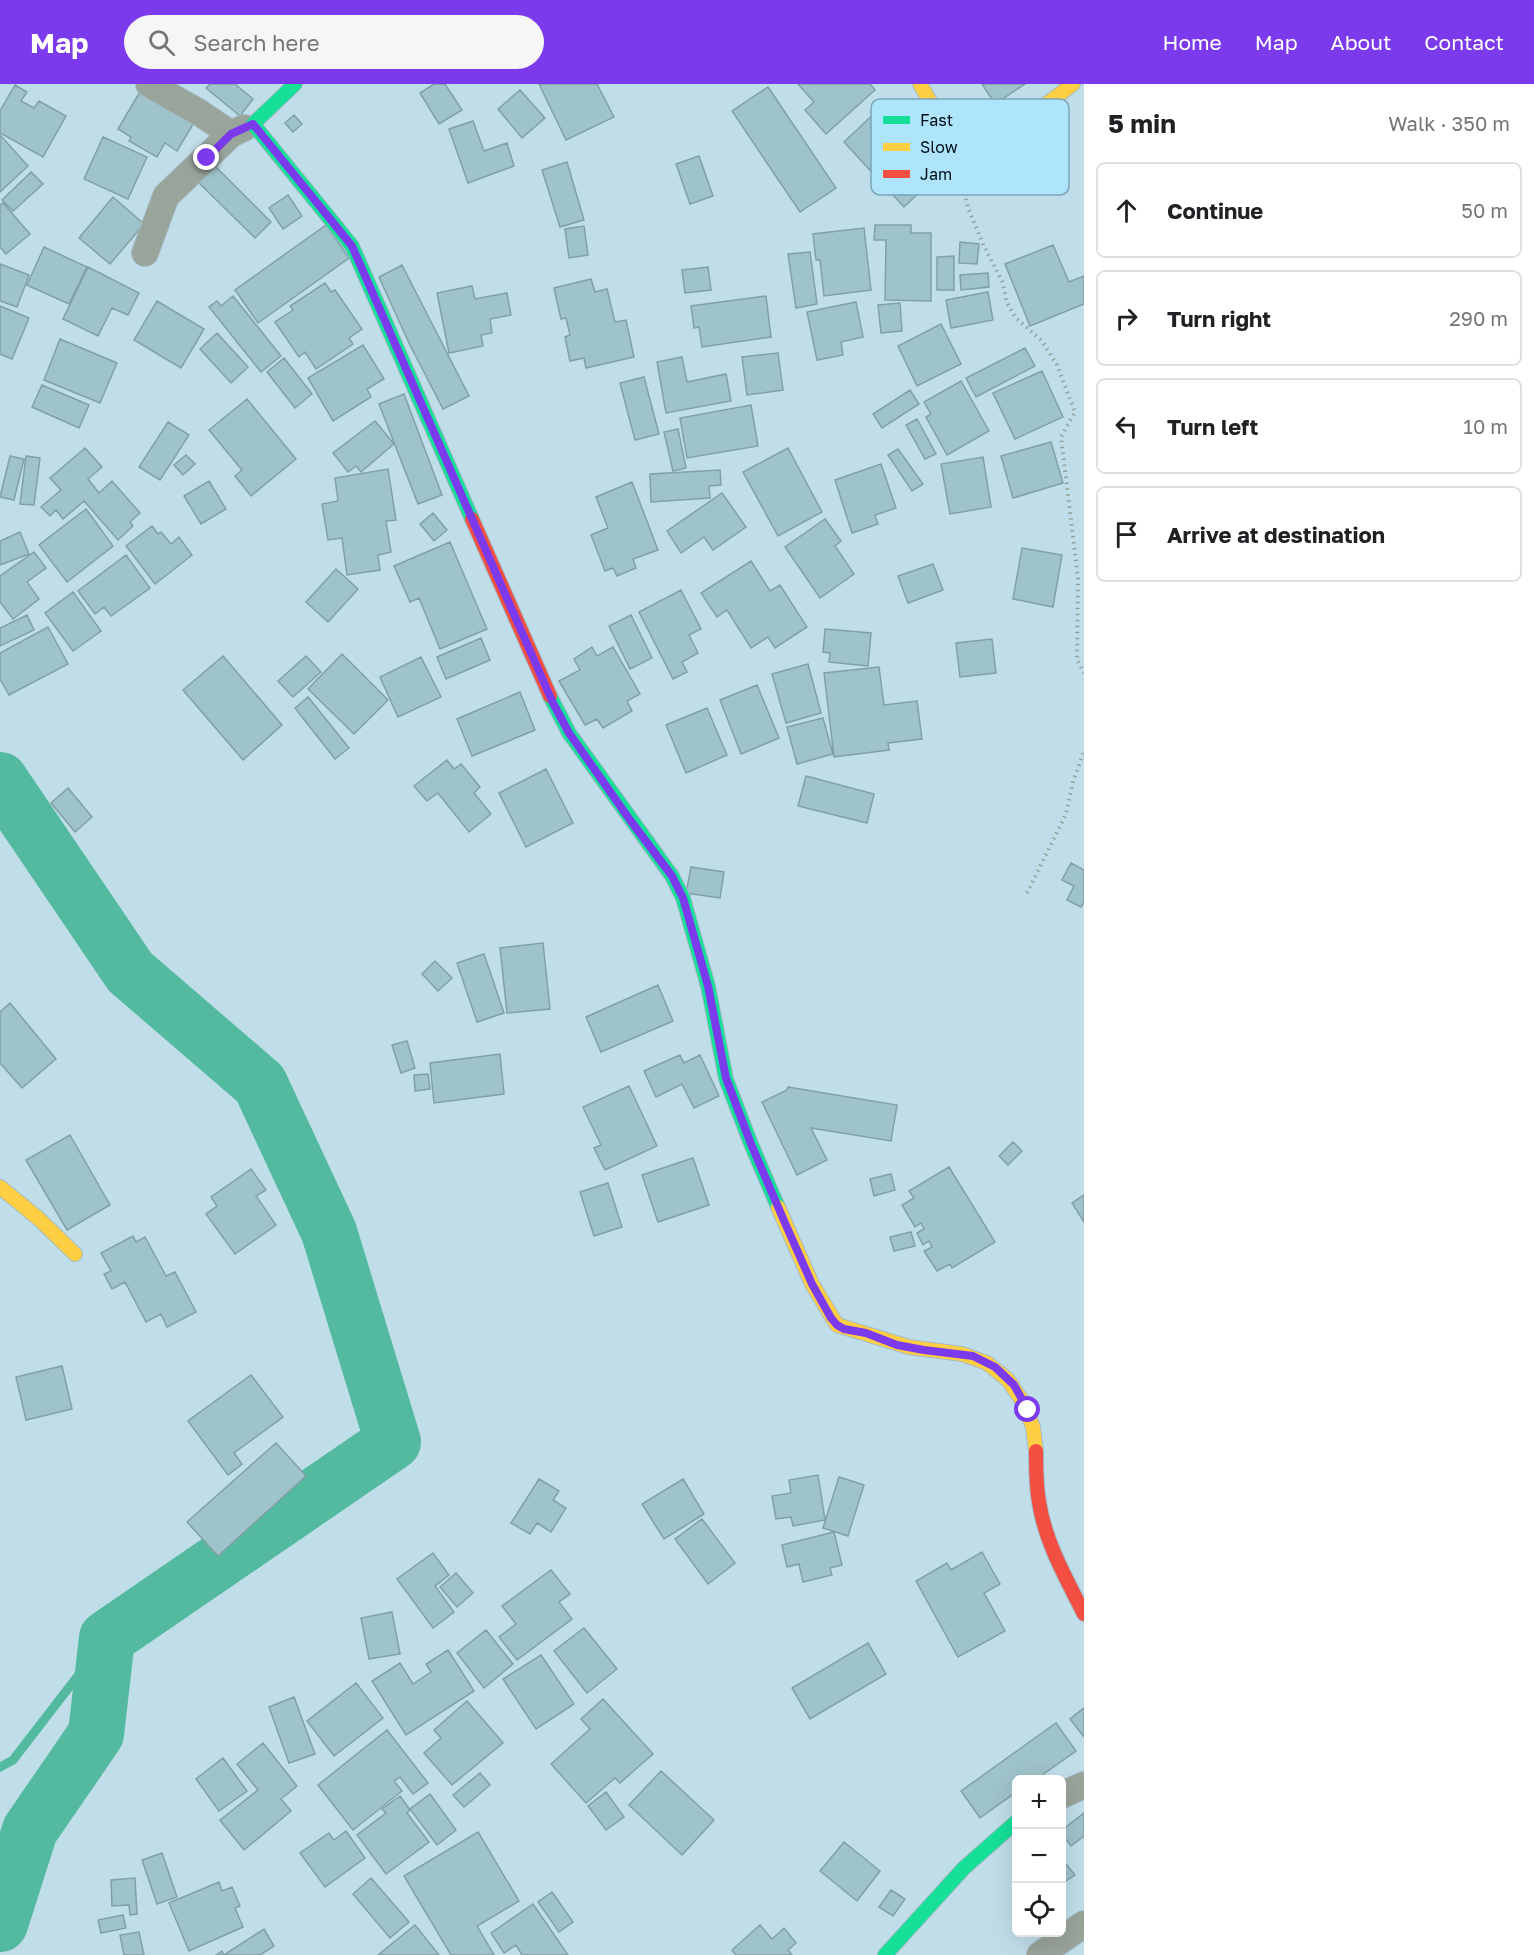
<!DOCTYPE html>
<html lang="en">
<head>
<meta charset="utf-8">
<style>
	body { margin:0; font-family:"Golos Text",sans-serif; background:#f6f6f6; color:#202124 }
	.controls { position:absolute; right:18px; bottom:18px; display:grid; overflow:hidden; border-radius:9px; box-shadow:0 6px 24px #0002 }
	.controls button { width:54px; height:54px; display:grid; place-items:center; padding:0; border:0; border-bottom:2px solid #e0e0e0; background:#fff; color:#202124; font:30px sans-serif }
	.stop { position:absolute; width:18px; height:18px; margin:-14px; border:4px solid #7c3aed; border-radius:50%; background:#fff }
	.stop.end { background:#7c3aed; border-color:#fff; box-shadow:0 2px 6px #0008 }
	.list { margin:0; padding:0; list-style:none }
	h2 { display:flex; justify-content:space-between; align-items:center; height:78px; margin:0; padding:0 24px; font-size:26px }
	h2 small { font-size:20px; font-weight:400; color:#757577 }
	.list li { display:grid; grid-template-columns:39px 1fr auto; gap:18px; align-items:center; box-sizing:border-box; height:96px; margin:0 12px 12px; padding:0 12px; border:2px solid #e0e0e0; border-radius:9px }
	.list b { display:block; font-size:22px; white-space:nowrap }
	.list em { font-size:20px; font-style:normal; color:#757577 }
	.icon { flex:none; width:33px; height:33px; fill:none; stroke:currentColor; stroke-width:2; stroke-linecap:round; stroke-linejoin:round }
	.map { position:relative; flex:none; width:1084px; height:1871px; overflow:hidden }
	header { display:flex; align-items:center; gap:36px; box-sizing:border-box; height:84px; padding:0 30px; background:#7c3aed; color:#fff }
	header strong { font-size:28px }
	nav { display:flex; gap:33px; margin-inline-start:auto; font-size:21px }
	.search { width:420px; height:54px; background:#f6f6f6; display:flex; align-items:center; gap:15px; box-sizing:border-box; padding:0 21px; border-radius:33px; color:#757577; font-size:22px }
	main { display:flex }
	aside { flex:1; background:#fff }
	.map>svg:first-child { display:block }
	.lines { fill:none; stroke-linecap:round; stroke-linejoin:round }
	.stream { stroke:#54ba9f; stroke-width:9 }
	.river { stroke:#54ba9f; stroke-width:56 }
	.building { fill:#9fc3cb; stroke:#80a0a7; stroke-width:1.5 }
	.street-casing { stroke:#a5bbc5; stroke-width:28 }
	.fast-casing { stroke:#a5bbc5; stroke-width:16 }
	.slow-casing { stroke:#a5bbc5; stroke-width:16 }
	.jam-casing { stroke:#a5bbc5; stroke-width:16 }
	.path { stroke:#95a19b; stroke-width:4; stroke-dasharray:1.5 4.5; stroke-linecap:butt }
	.street { stroke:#99a49a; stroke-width:26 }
	.fast { stroke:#16e098; stroke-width:14 }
	.slow { stroke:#ffcf43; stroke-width:14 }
	.jam { stroke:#f24e42; stroke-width:14 }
	.route { stroke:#7c3aed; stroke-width:8 }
	.key { fill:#aee5fc; stroke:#7aa4b7; stroke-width:1.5 }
	.key-label { font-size:16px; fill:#000e15 }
</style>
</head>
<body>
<header>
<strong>Map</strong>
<div class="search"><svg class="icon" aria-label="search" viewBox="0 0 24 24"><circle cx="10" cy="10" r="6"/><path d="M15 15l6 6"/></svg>Search here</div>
<nav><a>Home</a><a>Map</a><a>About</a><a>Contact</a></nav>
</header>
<main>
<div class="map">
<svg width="1084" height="1871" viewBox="0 0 1084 1871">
	<rect width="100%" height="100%" fill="#c0deea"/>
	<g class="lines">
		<!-- stream -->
		<path class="stream" d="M0,1683L13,1676L107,1554"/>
		<!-- river -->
		<path class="river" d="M0,696L130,888L260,1000L329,1148L393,1358L107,1554L96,1650L30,1746L0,1840"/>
	</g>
	<!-- building -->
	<path class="building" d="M210,0H235L253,15L240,32L206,4Z
		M434,0H445L462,26L439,40L420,9Z
		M539,0H597L614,33L566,56Z
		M798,0H870L875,6L826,50L805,26L814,18Z
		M982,0H1025L995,20Z
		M15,1L27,8L21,17L34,24L39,17L66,32L43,73L0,49V27Z
		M768,3L836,104L800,128L732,27Z
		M141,6L195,37L177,67L165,59L157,73L129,57L131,53L118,45Z
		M520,6L545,34L522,54L498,25Z
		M881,23L941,88L904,123L844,58Z
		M294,31L302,40L293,48L285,39Z
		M473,37L484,67L507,59L514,82L468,99L449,45Z
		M0,51L28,82L0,108Z
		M103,53L147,73L128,115L84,95Z
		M699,72L713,112L690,120L676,80Z
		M210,77L271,138L255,154L194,94Z
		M567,78L584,136L560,143L542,86Z
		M31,88L43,100L13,127L2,116Z
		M288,111L302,132L283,145L269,124Z
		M113,113L144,140L110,180L79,154Z
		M3,119L30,150L6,170L0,163V121Z
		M326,141L349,174L258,239L235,206Z
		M875,141H911V149H931V217L885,216L886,156H874Z
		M584,142L588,171L569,174L565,145Z
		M864,144L871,206L824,212L820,176H816L813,150Z
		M960,158L979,160L977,180L959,179Z
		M1053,161L1069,198L1084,192V220L1030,242L1005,180Z
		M44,163L87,183L69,220L27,201Z
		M810,168L817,220L796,224L788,170Z
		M954,172V206H937V173Z
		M0,180L29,191L17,223L0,217Z
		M402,181L469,312L443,325L409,259L379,193Z
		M88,183L139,209L128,231L112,224L98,252L63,235Z
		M708,183L711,206L685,209L682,186Z
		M988,189L989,203L961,206L960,191Z
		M591,195L595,208L607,205L615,238L626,236L634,273L586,284L584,274L570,277L565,253L570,251L566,234L561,235L554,204Z
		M325,199L331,208L335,206L362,245L349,254L353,260L316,285L305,268L299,273L275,238L293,226L290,222Z
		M472,202L475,215L507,209L511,231L490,235L492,249L481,251L483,262L449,269L437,209Z
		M988,208L993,236L951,244L946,216Z
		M233,212L281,272L261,288L209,223L217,217L221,222Z
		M766,212L771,253L702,263L699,243L694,244L691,222Z
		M157,217L204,245L181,284L134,256Z
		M856,218L863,253L841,258L843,271L817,276L807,228Z
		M900,219L902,247L881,249L878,221Z
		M0,222L29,234L12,275L0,270Z
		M941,240L961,280L917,302L898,262Z
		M217,249L248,283L231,299L200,265Z
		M60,255L117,279L100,319L44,296Z
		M363,261L384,295L367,305L371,313L333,337L308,294Z
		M1025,264L1035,282L976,313L966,294Z
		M778,269L783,306L747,311L742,273Z
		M682,273L687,298L726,290L731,317L666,329L657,278Z
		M284,274L312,310L295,324L267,288Z
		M1042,287L1063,333L1015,355L993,309Z
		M644,293L659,350L635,356L620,299Z
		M961,297L989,347L947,371L926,333L931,330L924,318Z
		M42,301L89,321L79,344L32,323Z
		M910,306L919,320L882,344L873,330Z
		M404,310L442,411L418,420L379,320Z
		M247,315L296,375L251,412L235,392L242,386L209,346Z
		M751,321L758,362L687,374L680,334Z
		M917,335L936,370L925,375L906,341Z
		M375,337L394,360L361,388L356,382L348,388L333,369Z
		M168,338L189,351L160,396L139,383Z
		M678,345L686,384L673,387L664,348Z
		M1051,358L1063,399L1013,414L1001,372Z
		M85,364L102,383L88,395L99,409L112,397L140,429L130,438L133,442L118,456L84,417L63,435L56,426L50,432L41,423L61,406L50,394Z
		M788,364L822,428L778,452L743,388Z
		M898,365L923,400L912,407L888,371Z
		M186,371L195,380L183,391L174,381Z
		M10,372L24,375L14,416L0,413Z
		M26,372L40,374L34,421L20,420Z
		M983,373L991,423L950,430L941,380Z
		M881,380L896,424L875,431L878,440L852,449L835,396Z
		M388,385L396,436L386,437L391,468L378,471L380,486L347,491L342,454L328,456L322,420L338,417L335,394Z
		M720,386L721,401L709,402L710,414L651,418L650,390Z
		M209,397L226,425L201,440L184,412Z
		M632,398L658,466L633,475L636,484L617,492L613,484L605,487L591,451L608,444L596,413Z
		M722,409L746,443L713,466L704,453L681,469L667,447Z
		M86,425L113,462L67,498L39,461Z
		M433,429L447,446L434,457L420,440Z
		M825,435L841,457L835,462L854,490L820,514L785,463Z
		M152,442L158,450L161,448L171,460L179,453L192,471L155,500L126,462Z
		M20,448L29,470L0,481V457Z
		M450,458L487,545L440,565L419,514L410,518L394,482Z
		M1022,464L1062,471L1053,523L1013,515Z
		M34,468L46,484L27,498L39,515L13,535L0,518V492Z
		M126,471L150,504L111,532L104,523L95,530L78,507Z
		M751,477L770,507L780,501L807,543L775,564L768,553L751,564L727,526L717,533L701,509Z
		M933,480L943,506L908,519L898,492Z
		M336,485L358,505L328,538L306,518Z
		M681,506L701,545L689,551L698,569L682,578L687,588L673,595L639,528Z
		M73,508L101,547L73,567L45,529Z
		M27,531L34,546L0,562V544Z
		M631,531L652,574L630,585L609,542Z
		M48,543L68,580L9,611L0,595V569Z
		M825,545L871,549L868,582L829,578L830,569L823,568Z
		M481,554L490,576L446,595L437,573Z
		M992,555L996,589L960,593L956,559Z
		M592,563L597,572L613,563L640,610L627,617L632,627L603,644L597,635L585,641L559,597L580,586L574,575Z
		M342,570L388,616L354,650L308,605Z
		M223,572L282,641L243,676L183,606Z
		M306,572L321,588L293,613L278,597Z
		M421,573L441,613L398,633L380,593Z
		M808,580L821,629L786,639L772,590Z
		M879,583L884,621L917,617L922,655L888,659L889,666L834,673L824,589Z
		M757,601L779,654L741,670L720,616Z
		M520,608L535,646L472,672L457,635Z
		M308,613L349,664L335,675L295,624Z
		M707,624L727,671L686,689L666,641Z
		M823,634L833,670L797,680L787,643Z
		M447,676L454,685L461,680L480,703L474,709L491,730L469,748L438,709L427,717L414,702Z
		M546,685L573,739L526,763L499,709Z
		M806,692L874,710L867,739L798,722Z
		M68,704L92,733L75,748L51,719Z
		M1071,779L1084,786V818L1081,823L1067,816L1074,802L1062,796Z
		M691,783L724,788L720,814L686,809Z
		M543,859L550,925L507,929L500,864Z
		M484,870L504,929L477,938L457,879Z
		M435,877L452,894L438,907L422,890Z
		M658,901L673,937L601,968L586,933Z
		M10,919L56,975L22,1004L0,979V928Z
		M407,957L415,984L401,989L392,961Z
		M500,970L504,1010L434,1019L430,979Z
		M680,971L684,979L700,971L719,1012L694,1024L682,1000L656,1013L644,987Z
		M428,990L430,1005L415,1007L414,991Z
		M629,1002L657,1062L605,1086L594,1064L601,1061L583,1023Z
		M788,1003L897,1021L891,1057L811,1044L827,1076L797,1091L762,1018L787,1006Z
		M70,1051L110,1121L67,1146L26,1076Z
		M1013,1058L1022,1067L1008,1081L999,1072Z
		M693,1074L709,1121L658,1138L642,1091Z
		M949,1083L995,1158L952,1184L950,1180L937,1187L924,1167L932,1163L929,1157L923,1161L917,1149L924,1145L921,1139L915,1143L902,1121L914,1114L909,1107Z
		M251,1085L266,1106L256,1112L276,1141L235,1170L206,1130L217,1122L211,1113Z
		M891,1090L895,1106L874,1112L870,1095Z
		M608,1099L622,1143L594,1152L580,1108Z
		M1084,1111V1138L1072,1119Z
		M911,1148L915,1162L894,1167L890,1153Z
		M133,1152L136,1158L145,1153L166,1192L175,1188L196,1228L167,1243L161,1230L146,1238L125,1198L112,1205L104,1190L111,1187L101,1169Z
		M62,1282L72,1325L26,1336L16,1293Z
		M251,1291L283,1333L234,1369L242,1380L228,1391L188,1337Z
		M276,1359L306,1392L218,1472L187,1438Z
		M818,1391L825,1436L793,1442L791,1433L776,1435L772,1412L791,1409L789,1396Z
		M839,1393L864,1401L848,1452L823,1444Z
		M539,1395L559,1407L553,1416L566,1424L551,1448L537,1439L530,1450L511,1439Z
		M683,1395L704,1430L664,1455L642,1420Z
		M702,1435L735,1479L708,1500L675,1455Z
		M834,1448L842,1481L830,1484L832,1491L803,1498L799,1480L787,1483L782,1461Z
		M982,1468L1000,1500L984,1509L1005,1547L958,1573L916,1497L947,1479L951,1486Z
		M433,1469L449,1491L435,1502L454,1528L433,1544L397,1495Z
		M551,1486L570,1510L559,1518L572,1535L517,1576L499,1553L516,1540L502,1522Z
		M456,1489L473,1509L457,1523L440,1503Z
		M392,1528L400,1570L369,1575L361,1534Z
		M584,1544L617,1585L587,1609L554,1567Z
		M486,1546L513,1580L484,1604L457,1569Z
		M868,1559L886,1590L810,1635L792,1604Z
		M448,1566L474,1607L406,1651L372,1597L400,1579L413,1600L431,1588L426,1580Z
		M541,1571L574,1620L536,1645L503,1595Z
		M356,1599L383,1634L334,1672L307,1637Z
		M294,1613L315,1670L289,1679L269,1623Z
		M603,1615L653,1670L620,1699L615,1694L586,1719L551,1680L590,1645L581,1635Z
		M467,1617L503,1659L452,1701L424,1669L441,1654L434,1646Z
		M1084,1624V1653L1070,1635Z
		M1056,1639L1076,1667L1035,1696H1016V1708L980,1734L961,1707Z
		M387,1646L428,1699L413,1710L400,1693L394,1697L402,1707L353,1746L318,1701Z
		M263,1659L297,1702L281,1715L291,1727L244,1766L220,1736L258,1706L237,1680Z
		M223,1674L247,1707L219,1727L196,1695Z
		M661,1687L714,1736L682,1771L629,1721Z
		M480,1689L490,1701L464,1723L453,1711Z
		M606,1708L624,1733L606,1746L588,1722Z
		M430,1710L456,1746L437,1761L410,1725Z
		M400,1712L410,1726L407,1729L429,1758L386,1790L357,1751L386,1729L382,1725Z
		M1084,1729V1752L1071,1762L1062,1750V1746Z
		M346,1747L365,1774L325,1803L300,1769L329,1749L334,1756Z
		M478,1748L519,1817L477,1842L494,1871H451L404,1792Z
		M844,1758L880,1787L857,1817L820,1787Z
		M162,1769L177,1813L157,1820L142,1776Z
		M1066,1780L1075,1791L1066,1797L1064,1793L1062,1795V1783Z
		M135,1794L137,1830L130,1831L129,1821L112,1822L111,1796Z
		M371,1794L409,1838L390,1854L353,1810Z
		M219,1798L222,1807L232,1803L240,1822L235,1824L243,1843L189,1867L169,1819Z
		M891,1806L905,1815L893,1832L879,1823Z
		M552,1808L573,1838L559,1848L538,1818Z
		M533,1820L568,1871H522L516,1861L504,1869L491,1849Z
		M123,1831L126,1844L101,1849L98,1836Z
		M415,1841L439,1871H378Z
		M760,1841L772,1855L784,1844L796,1859L788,1866L792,1871H736L732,1866Z
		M264,1845L274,1862L260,1871H216L222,1867L224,1871Z
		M139,1848L144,1871H124L120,1851Z"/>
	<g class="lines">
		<!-- street casing -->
		<g class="street-casing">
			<path id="street" d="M149,0L200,29L231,50L244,44
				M145,169L166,112L231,50
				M1062,1711L1084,1701
				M1040,1871L1084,1840"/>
		</g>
		<!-- fast casing -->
		<g class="fast-casing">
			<path id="fast" d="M295,0L253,40L352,162L472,435
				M550,612L569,649L672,792L683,814L708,902L726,995L751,1060L778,1123
				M885,1871L964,1784L1016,1738"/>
		</g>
		<!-- slow casing -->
		<g class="slow-casing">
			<path id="slow" d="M920,0C931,18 954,66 971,73L1014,45L1073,0
				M0,1103L39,1135L75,1170
				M778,1123L812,1200L837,1241L909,1263L962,1270L987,1279L1008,1296L1023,1318L1033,1343L1036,1367"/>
		</g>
		<!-- jam casing -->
		<g class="jam-casing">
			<path id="jam" d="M472,435L550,612
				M1036,1367C1036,1384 1036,1401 1039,1418C1045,1458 1066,1494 1084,1530"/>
		</g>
		<!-- path -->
		<path class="path" d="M963,103L968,124L983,160L1002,197L1007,219L1015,233L1042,257L1057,281L1075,328L1061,353L1078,494L1077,575L1084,589
			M1027,809L1066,730L1073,698L1084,667"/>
		<!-- street -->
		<use href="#street" class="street"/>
		<!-- fast -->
		<use href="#fast" class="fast"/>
		<!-- slow -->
		<use href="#slow" class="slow"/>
		<!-- jam -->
		<use href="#jam" class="jam"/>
	</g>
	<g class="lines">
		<!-- route -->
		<path class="route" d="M207,74L231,50L253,40L352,162L553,619L569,649L630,736L672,792L683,814L708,902L726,994L751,1060L785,1139L812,1200L831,1234L837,1241L844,1245L866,1249L897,1261L924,1266L973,1272L995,1283L1014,1301L1028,1326"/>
	</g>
	<!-- legend -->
	<rect x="871" y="15" width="198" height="96" rx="9" class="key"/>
	<rect x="883" y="32" width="27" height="8" fill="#16e098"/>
	<rect x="883" y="59" width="27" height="8" fill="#ffcf43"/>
	<rect x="883" y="86" width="27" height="8" fill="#f24e42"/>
	<g class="key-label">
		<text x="920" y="42">Fast</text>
		<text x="920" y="69">Slow</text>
		<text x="920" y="96">Jam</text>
	</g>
</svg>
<div class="controls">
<button>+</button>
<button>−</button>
<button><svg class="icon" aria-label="locate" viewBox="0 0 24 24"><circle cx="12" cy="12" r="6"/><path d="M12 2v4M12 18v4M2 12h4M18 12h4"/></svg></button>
</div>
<div class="stop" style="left:1028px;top:1326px"></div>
<div class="stop end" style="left:207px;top:74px"></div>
</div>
<aside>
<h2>5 min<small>Walk · 350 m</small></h2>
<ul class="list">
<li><svg class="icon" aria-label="ahead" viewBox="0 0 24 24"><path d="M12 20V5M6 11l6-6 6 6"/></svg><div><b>Continue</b></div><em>50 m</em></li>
<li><svg class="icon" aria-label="right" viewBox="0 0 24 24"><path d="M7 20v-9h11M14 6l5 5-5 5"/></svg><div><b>Turn right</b></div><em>290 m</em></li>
<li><svg class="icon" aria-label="left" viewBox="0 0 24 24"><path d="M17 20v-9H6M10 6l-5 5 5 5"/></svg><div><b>Turn left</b></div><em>10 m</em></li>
<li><svg class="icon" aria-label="arrive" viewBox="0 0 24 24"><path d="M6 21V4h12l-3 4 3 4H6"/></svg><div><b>Arrive at destination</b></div></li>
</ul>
</aside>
</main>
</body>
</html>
